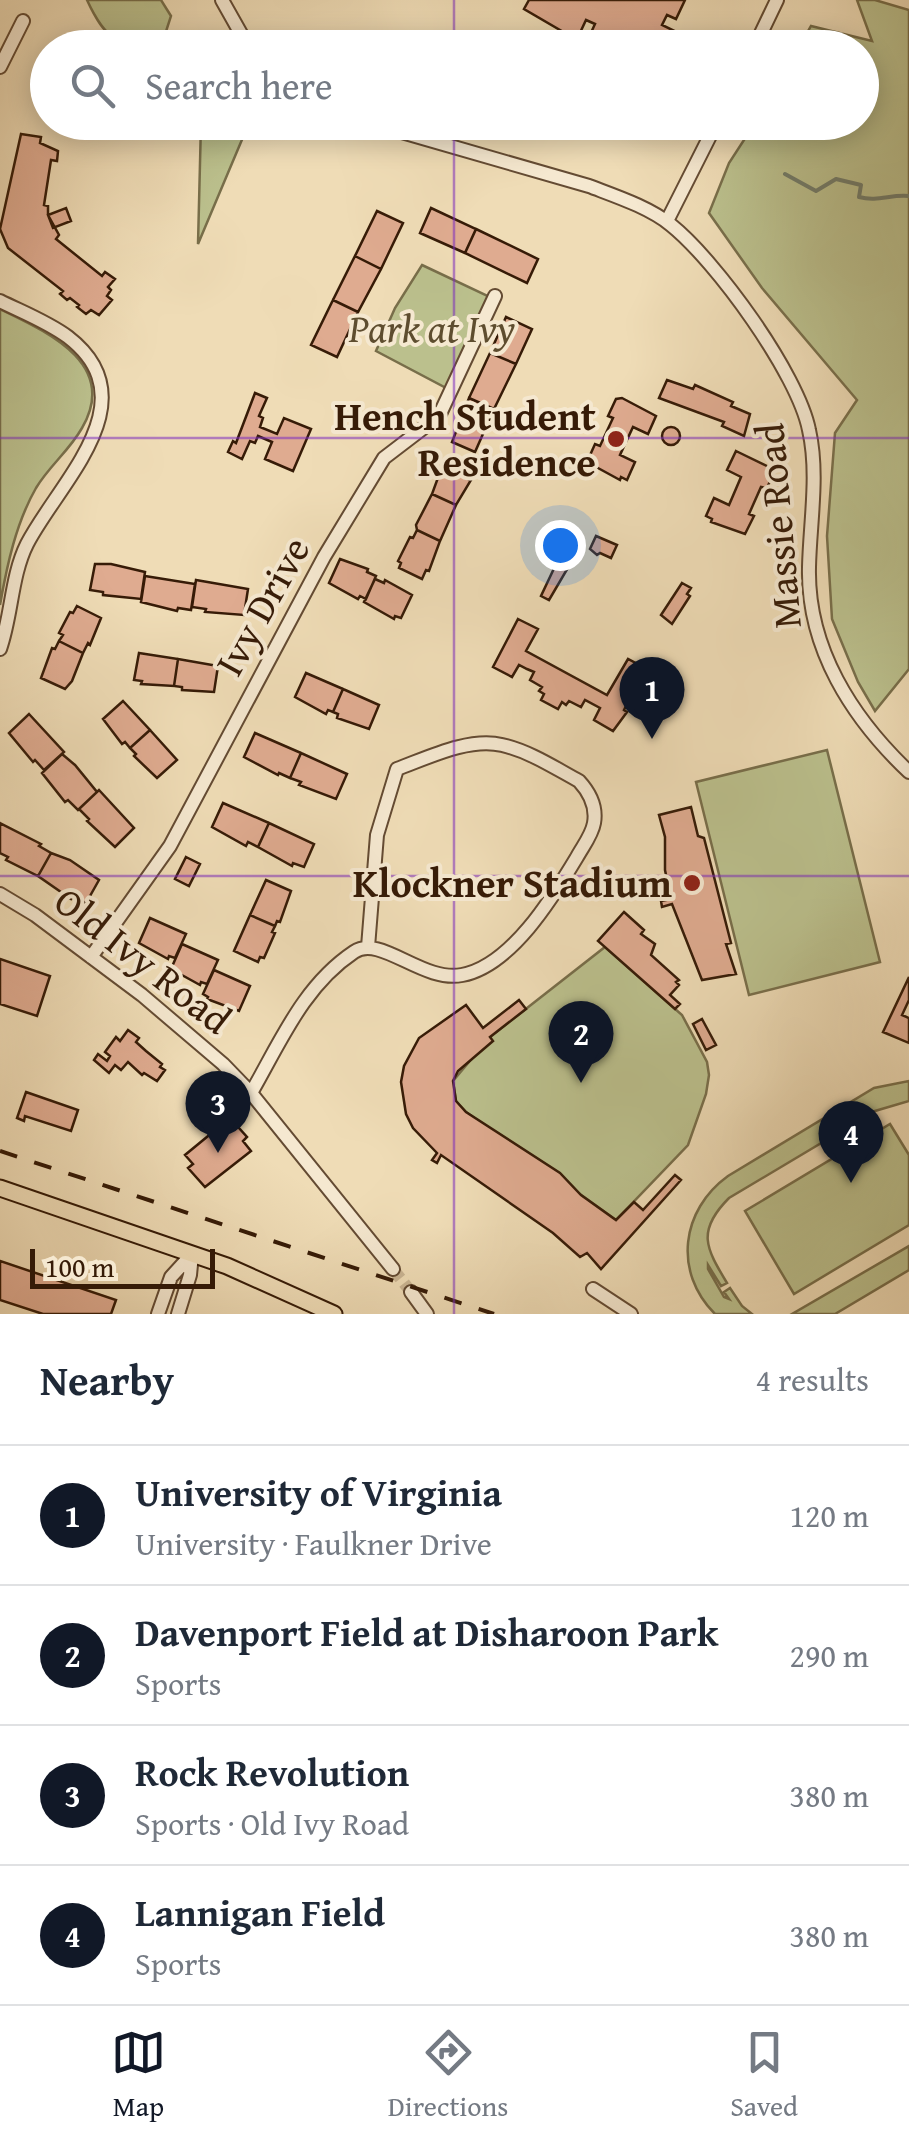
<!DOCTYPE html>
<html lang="en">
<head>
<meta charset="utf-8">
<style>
	body { margin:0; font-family:"Gentium Book Plus",serif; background:#f6f6f7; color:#1f2937 }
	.scale { position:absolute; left:30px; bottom:25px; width:185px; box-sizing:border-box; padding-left:10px; border:5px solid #361b07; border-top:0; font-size:28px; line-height:35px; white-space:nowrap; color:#361b07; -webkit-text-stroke:8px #f5e8d0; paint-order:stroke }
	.you { position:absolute; left:560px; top:545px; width:35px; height:35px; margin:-25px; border:8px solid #fff; border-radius:50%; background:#1a73e8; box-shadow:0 0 0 15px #1a73e833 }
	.badge { display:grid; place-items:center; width:65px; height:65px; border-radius:50%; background:#111827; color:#fff; font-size:32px; font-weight:700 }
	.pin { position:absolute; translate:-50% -82px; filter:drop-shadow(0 2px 5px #0008) }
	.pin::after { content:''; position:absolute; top:52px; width:35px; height:30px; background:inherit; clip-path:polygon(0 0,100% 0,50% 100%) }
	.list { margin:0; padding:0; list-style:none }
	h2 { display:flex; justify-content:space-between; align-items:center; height:130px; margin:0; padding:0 40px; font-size:42px }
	h2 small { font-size:32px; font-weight:400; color:#747a83 }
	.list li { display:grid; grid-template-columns:65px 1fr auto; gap:30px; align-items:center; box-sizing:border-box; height:140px; padding:0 40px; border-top:2px solid #e0e1e3 }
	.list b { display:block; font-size:38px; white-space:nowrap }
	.list p { margin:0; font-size:32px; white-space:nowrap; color:#747a83 }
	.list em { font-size:32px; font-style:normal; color:#747a83 }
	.icon { flex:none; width:55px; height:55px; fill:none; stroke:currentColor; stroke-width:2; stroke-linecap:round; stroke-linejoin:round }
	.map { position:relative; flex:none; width:909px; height:1314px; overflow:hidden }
	.search { position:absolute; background:#fff; box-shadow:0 5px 25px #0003; left:30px; right:30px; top:30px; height:110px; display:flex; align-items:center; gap:25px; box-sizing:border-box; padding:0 35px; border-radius:55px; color:#747a83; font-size:38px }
	.sheet { height:690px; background:#fff }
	nav { display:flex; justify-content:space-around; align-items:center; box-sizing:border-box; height:140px; border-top:2px solid #e0e1e3; background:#fff; font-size:28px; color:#747a83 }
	nav a { display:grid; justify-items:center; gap:5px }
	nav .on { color:#111827 }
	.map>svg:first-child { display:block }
	.green { fill:#bbc08d; stroke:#786e4a; stroke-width:2.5 }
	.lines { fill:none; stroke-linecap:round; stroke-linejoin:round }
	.stream { stroke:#727c6a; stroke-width:4 }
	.building { fill:#dfab90; stroke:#361b07; stroke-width:2.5 }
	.minor-tunnel { stroke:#cab593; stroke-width:12; stroke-dasharray:12 6; stroke-linecap:butt }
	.minor-casing { stroke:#644b33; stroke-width:16 }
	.major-casing { stroke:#361b07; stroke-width:19 }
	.minor { stroke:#f5e8d0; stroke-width:12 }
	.major { stroke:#efdcb6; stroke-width:15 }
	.rail { stroke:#361b07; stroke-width:4; stroke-dasharray:18 18; stroke-linecap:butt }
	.grid { fill:none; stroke:#7b2cbf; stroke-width:2.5; stroke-opacity:0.55 }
	.poi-dot { fill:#8f2418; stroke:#f5e8d0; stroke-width:4 }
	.labels { text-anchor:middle; stroke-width:8; stroke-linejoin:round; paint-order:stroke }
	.park-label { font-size:40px; font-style:italic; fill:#5e4d2f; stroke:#f5e8d0 }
	.poi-label { font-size:40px; font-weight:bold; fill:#361b07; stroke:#f5e8d0; text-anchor:end }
	.street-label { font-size:40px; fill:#361b07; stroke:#f5e8d0 }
</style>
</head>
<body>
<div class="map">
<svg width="909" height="1314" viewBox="0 0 909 1314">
	<rect width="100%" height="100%" fill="#efdcb6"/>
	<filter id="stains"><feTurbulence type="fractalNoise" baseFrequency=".002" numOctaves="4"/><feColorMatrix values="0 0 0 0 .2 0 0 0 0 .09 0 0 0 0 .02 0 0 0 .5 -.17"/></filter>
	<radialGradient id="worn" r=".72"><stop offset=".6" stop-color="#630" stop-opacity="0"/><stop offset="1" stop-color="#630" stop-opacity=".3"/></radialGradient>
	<!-- green -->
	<path class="green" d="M87,0H161L171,16L161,47C118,48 105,39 87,0Z
		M857,0H875L909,10V669L875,711L858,682L832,619L827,536L835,433L857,400L762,288L709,213L729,163L755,123L862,122V48L799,47L811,26L872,41Z
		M201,123H249L198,244Z
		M422,265L490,297L450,390L376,351L395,308Z
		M0,309C45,331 120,363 82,428C69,451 50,465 36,488C16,523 7,565 0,605Z
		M827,750L880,962L749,995L696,782Z
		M605,947L682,1015L707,1062L709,1075L706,1094L688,1145L616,1220L466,1112L456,1101L453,1081L490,1037Z
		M909,1081V1101L875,1111L729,1198C696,1231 706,1248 727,1283L721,1286L708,1265V1269L724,1297L729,1299L724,1292L730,1288L742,1306L752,1314H715C673,1272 681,1210 728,1176L874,1088Z
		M890,1124L909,1155V1225L794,1294L745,1211Z
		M909,1246V1270L835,1314H792Z"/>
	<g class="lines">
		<!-- stream -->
		<path class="stream" d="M659,132L670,133
			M785,174L816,191L836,179L861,185L859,197C878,202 891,194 909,196"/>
	</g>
	<!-- building -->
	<path class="building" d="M529,0H685L676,19L667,15L662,25L691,39L686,48L657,37L653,48H584L595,24L586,20L579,35L574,33L572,37L524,9Z
		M21,134L41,137L40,143L58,151L57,161L51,160L44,205L48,206V215L59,235L56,239L102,276L105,272L115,279L108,287L111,290L107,296L112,300L99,315L91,310L86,314L77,307L79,305L70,298L67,300L60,294L63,291L8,248L0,229Z
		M66,208L71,221L53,228L48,215Z
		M431,208L476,229L465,253L420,233Z
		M377,211L403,223L381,269L355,256Z
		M476,229L538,259L527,283L465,253Z
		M355,256L381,269L358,312L333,300Z
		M333,300L358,312L337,357L311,345Z
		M506,317L532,329L516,364L490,353Z
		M490,353L516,364L494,409L469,398Z
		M667,380L693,389L695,385L733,402L731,406L750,414L744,436L722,426L724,422L659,398Z
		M255,393L267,398L259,416L263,418L260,427L277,434L284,418L311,429L293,471L265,459L272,442L258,436L255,443L250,441L242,459L228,452L233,441L236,443Z
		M469,398L494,409L475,452L452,442Z
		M622,398L656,416L648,434L633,427L620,455L635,462L627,480L621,477L620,480L587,462L595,444L600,446L613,418L608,416L616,399Z
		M662 436a9 9 0 1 1 18 0a9 9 0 1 1-18 0Z
		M736,451L775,470L767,488L761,487L749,514L754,516L745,534L711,522L712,519L706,516L714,498L729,505L741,477L727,470Z
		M449,461L471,471L468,479L471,480L456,505L432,494L443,464L447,466Z
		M432,494L456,505L440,541L417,530L416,525Z
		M417,530L440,541L429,571L426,570L422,579L399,568L401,563L398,561L410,537L413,538Z
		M596,536L617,545L611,558L600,553L597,555L590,549Z
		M340,559L368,569L367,572L376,576L366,599L360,596L358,599L329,583Z
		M558,560L569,566L549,600L541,596Z
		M95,564H111L145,572L141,599L103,595V592L90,590Z
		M145,576L195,584L191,610L178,608L177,611L141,602Z
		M375,579L384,583L385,580L412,595L401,618L395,616L394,619L364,602Z
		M196,580L248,589L244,615L205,612L206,609L192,607Z
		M682,583L691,588L687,594L690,596L672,624L661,615Z
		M77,606L101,618L90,645L88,643L83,653L59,641L63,635L59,633L70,612L73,613Z
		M518,619L538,629L526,651L607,695L628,659L645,668L624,710L627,712L613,731L594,720L600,708L585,700L581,707L569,701L566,705L562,702L558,709L541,700L544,694L539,691L542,687L530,680L534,672L527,669L519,665L512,677L493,667Z
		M59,641L83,653L72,681L65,689L41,678L52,648L55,649Z
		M139,653L178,659L174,686L141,684L142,681L134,680Z
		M178,659L218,666L214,692L182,690V687L174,686Z
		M306,673L343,689L333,712L328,710L326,714L295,697Z
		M343,689L379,705L369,729L337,718L338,714L333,712Z
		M123,701L150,730L130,748L125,742L122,744L103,719Z
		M29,714L64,752L44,770L35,760L33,762L9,733Z
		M150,730L177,760L157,778L134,756L136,754L130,748Z
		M255,733L301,753L290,778L279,773L278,775L244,757Z
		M301,753L347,774L336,799L299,785L301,782L290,778Z
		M62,754L75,765L97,792L78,810L68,800L65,802L42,773Z
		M99,790L134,828L115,847L87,821L89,819L79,809Z
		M223,803L269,823L258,847L248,842L246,846L212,827Z
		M691,807L698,836L704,838L731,943L726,944L736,974L702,980L672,904L662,907L661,901L671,899L665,870V837L659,815Z
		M0,823L41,844L39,846L51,853L38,876L6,860L8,857L0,853Z
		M269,823L314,844L304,867L293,863L292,866L258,847Z
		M51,853L70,860L99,880L86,903L73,896L71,899L38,876Z
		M186,857L200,864L189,886L175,879Z
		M266,880L291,891L280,922L277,921L275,926L250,915Z
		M624,912L644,930L641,934L655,944L651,955L679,980L676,982L679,985L670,995L680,1004L675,1009L598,941Z
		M250,915L275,926L272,932L275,933L264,958L260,957L258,962L234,951Z
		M150,918L186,934L175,958L169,956L168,959L139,943Z
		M182,944L218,960L207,984L201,982L200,985L171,969Z
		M0,959L50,976L37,1016L0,1004Z
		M214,970L250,986L239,1011L207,999L208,997L203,994Z
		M909,977V1000L902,1015L909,1018V1043L883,1032Z
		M519,1000L526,1009L490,1037L493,1041L458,1071L453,1081L456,1101L466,1112L560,1173L581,1195L616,1220L634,1202L643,1210L675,1175L681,1180L601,1269L587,1253L580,1257L553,1233L441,1155L437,1163L432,1160L437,1153L413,1128L406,1114L401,1082L404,1066L419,1038L466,1005L483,1028Z
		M702,1019L716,1045L706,1050L693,1024Z
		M128,1030L139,1038L136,1042L146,1051L162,1064L160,1067L165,1070L157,1081L144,1073L142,1075L128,1062L121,1070L115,1065L109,1073L94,1060L98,1054L107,1061L110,1056L105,1052L116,1037L120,1041Z
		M26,1092L78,1110L71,1131L25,1116L24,1121L17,1118Z
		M230,1118L247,1137L243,1141L251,1151L205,1187L188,1168L193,1164L185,1155Z
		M0,1261L116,1300L111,1314H43L0,1300Z"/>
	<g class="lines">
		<!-- minor-tunnel -->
		<path class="minor-tunnel" d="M393,1269L411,1292"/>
		<!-- minor casing -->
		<g class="minor-casing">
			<path id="minor" d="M222,0L249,48
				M754,48L777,0
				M0,67L23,21
				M367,122L589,186C615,196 649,207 671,225C716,261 798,374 809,430C819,474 810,522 809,567C807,648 852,718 909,772
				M667,221L717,122
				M0,301C22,312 48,322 68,337C151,401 59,482 27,544C11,576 12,615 0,649
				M0,894L35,915L142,995L223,1064L251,1093L393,1269
				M91,957L170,846L324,557L384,458L439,416L495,296
				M251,1093C280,1043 303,986 354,952C380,934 423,983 462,975C511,966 553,897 577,857C583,846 592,835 594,823C597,806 590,793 579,781C555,768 529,751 502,745C469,737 427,758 397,769L377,835L368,947
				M593,1289L631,1314
				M411,1292L427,1314
				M158,1314L171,1277L192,1254
				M178,1314L190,1275L192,1254"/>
		</g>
		<!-- major casing -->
		<g class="major-casing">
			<path id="major" d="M0,1188L227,1266L334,1314"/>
		</g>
		<!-- minor -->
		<use href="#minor" class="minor"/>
		<!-- major -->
		<use href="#major" class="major"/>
		<!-- rail -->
		<path class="rail" d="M0,1151L494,1314"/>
	</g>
	<!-- grid -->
	<path class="grid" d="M454,0V48M454,122V1314M0,438H909M0,876H909"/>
	<!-- markers -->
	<g class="poi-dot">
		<circle cx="616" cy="439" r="10"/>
		<circle cx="692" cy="883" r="10"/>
	</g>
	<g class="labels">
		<!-- park labels -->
		<g class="park-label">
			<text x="432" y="342">Park at Ivy</text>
		</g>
		<!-- poi labels -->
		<g class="poi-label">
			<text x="596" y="430">Hench Student<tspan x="596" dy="46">Residence</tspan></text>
			<text x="672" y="897">Klockner Stadium</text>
		</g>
		<!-- street labels -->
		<g class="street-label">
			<text transform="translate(778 526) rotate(-95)" y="14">Massie Road</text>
			<text transform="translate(262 606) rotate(-61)" y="14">Ivy Drive</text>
			<text transform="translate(143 960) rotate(38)" y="14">Old Ivy Road</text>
		</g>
	</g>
	<rect width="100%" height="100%" filter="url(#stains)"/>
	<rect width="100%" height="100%" fill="url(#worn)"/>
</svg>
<div class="scale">100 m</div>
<div class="you"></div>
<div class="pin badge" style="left:652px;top:739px">1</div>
<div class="pin badge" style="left:581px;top:1083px">2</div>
<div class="pin badge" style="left:218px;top:1153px">3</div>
<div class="pin badge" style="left:851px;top:1183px">4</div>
<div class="search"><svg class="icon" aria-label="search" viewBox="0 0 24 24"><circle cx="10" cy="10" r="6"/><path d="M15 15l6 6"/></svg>Search here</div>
</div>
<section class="sheet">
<h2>Nearby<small>4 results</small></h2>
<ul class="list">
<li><span class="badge">1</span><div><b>University of Virginia</b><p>University · Faulkner Drive</p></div><em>120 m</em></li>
<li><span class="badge">2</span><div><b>Davenport Field at Disharoon Park</b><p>Sports</p></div><em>290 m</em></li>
<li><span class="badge">3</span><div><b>Rock Revolution</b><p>Sports · Old Ivy Road</p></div><em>380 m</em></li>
<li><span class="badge">4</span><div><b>Lannigan Field</b><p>Sports</p></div><em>380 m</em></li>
</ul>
</section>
<nav>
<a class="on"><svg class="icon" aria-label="map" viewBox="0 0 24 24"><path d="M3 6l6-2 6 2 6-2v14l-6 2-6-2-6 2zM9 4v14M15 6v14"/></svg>Map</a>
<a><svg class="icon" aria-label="directions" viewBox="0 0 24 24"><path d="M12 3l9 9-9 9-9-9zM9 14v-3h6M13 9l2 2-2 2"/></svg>Directions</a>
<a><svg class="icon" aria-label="saved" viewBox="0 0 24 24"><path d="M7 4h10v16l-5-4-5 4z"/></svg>Saved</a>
</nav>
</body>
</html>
